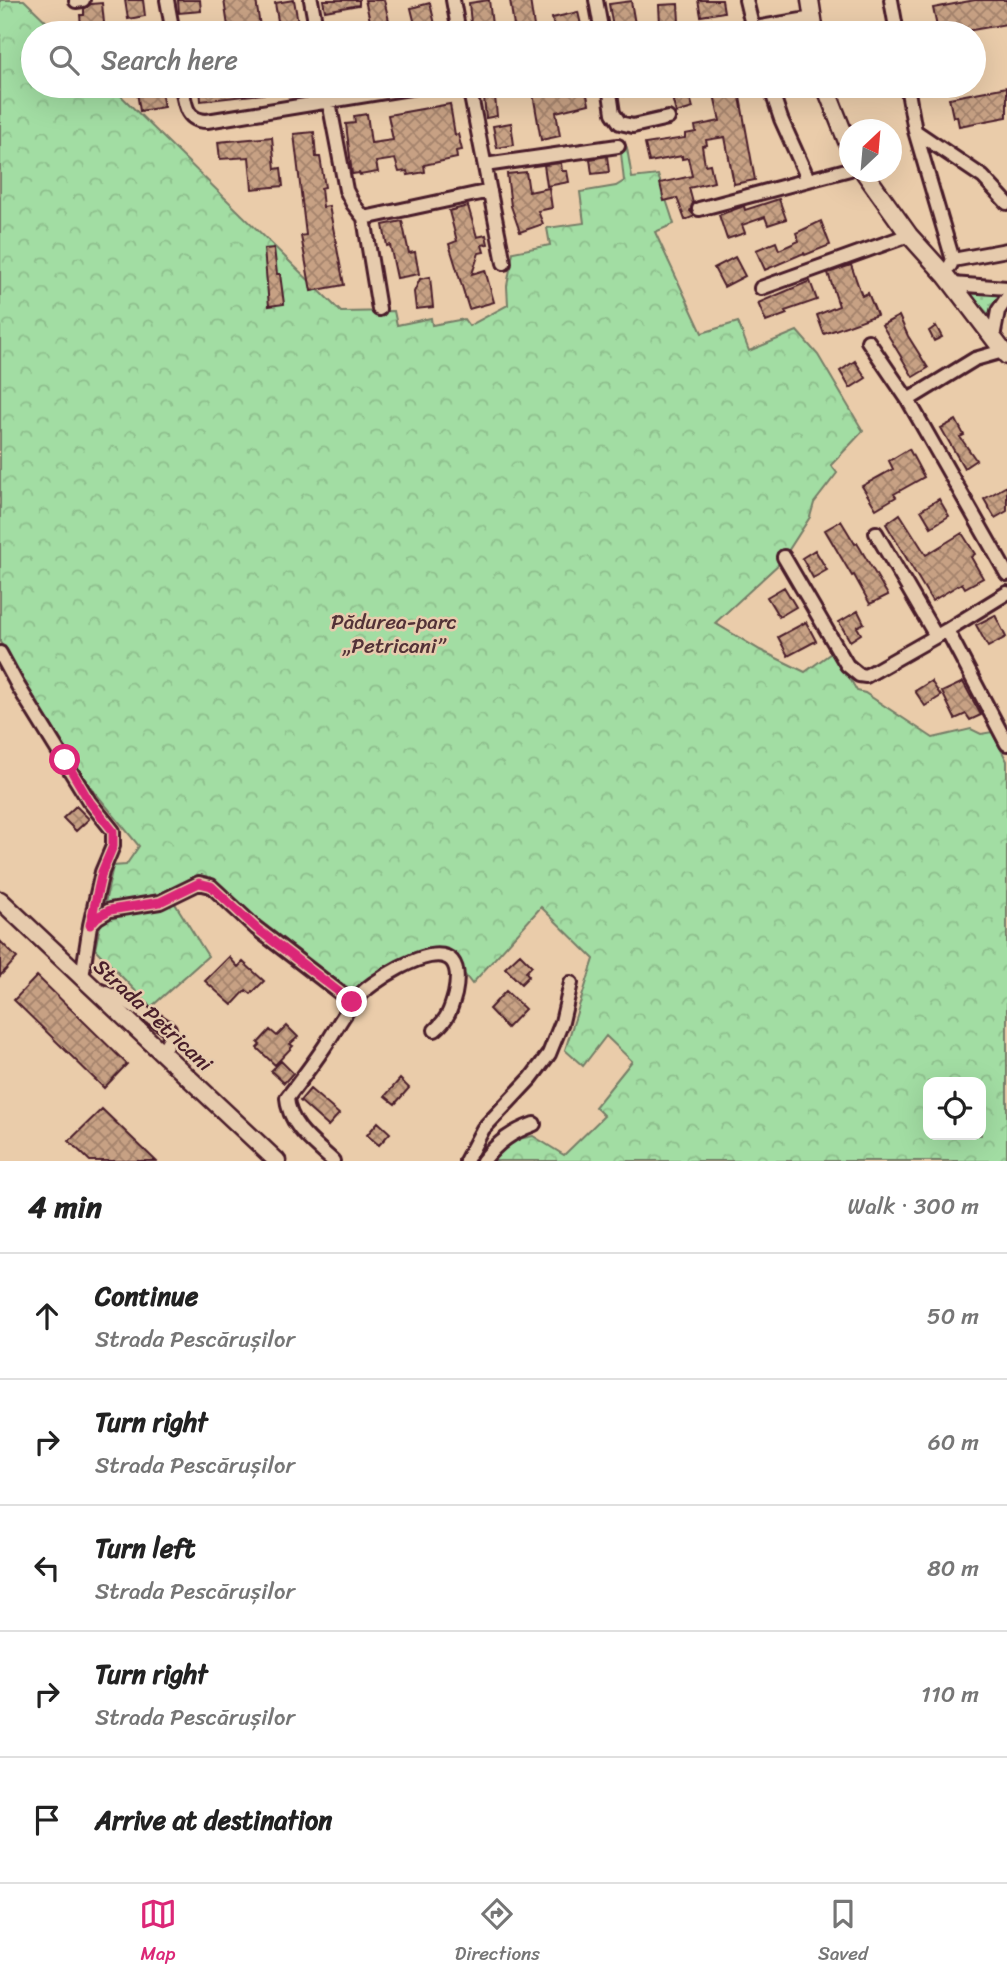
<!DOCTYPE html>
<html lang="en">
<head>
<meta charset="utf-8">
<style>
	body { margin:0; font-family:Sriracha,sans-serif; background:#f2f2f2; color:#222 }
	.controls { position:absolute; right:21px; bottom:21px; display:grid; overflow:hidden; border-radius:14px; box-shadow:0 7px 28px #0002 }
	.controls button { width:63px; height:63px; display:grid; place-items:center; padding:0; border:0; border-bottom:2px solid #e0e0e0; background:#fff; color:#222; font:35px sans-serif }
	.compass { position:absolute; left:839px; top:119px; width:63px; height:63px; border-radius:50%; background:#fff; box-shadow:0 7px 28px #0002; rotate:26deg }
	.stop { position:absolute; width:21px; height:21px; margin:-16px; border:5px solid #db2777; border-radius:50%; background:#fff }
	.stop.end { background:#db2777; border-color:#fff; box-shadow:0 2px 7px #0008 }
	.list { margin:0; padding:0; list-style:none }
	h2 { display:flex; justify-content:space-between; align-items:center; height:91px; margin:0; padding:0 28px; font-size:30px }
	h2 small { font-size:23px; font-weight:400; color:#767676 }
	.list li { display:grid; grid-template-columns:46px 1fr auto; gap:21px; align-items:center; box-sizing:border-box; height:126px; padding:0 28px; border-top:2px solid #e0e0e0 }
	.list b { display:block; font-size:26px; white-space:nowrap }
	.list p { margin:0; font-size:23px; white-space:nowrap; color:#767676 }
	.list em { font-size:23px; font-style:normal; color:#767676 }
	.icon { flex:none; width:38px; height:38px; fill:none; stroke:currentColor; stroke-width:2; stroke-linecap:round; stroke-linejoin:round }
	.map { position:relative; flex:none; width:1007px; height:1161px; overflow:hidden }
	.search { position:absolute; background:#fff; box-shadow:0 7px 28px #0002; left:21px; right:21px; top:21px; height:77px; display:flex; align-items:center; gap:18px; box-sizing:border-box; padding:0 24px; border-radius:38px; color:#767676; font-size:26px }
	.sheet { height:721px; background:#fff }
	nav { display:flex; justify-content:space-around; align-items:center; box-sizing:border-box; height:98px; border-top:2px solid #e0e0e0; background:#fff; font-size:19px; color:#767676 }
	nav a { display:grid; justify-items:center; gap:4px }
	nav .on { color:#db2777 }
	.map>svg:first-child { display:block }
	.grass { fill:url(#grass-dots); stroke:#767e67; stroke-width:2 }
	.forest { fill:url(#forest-crowns); stroke:#767e67; stroke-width:2; fill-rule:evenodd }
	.building { fill:url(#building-cross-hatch); stroke:#4a1f2b; stroke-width:2 }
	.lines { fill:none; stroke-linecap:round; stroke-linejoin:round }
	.minor-casing { stroke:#4a1f2b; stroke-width:18 }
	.major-casing { stroke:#4a1f2b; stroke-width:21 }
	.minor { stroke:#e6cbad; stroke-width:12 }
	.major { stroke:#e6cbad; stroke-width:16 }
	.route { stroke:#db2777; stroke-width:9 }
	.labels { text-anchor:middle; stroke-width:5; stroke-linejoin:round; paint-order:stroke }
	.park-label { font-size:21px; fill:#533237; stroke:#e6cbad }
	.street-label { font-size:21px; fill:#4a1f2b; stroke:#e6cbad }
</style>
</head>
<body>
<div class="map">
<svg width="1007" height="1161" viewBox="0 0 1007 1161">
	<defs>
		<pattern id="grass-dots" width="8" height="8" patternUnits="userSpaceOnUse" patternTransform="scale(1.75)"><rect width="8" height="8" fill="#a2dda3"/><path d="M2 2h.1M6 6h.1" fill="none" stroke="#8dbd8c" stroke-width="1.8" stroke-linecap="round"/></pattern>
		<pattern id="forest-crowns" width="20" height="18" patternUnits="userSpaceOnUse" patternTransform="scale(1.75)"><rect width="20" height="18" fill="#a2dda3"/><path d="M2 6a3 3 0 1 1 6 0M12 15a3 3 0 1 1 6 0" fill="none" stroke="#8dbd8c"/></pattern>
		<pattern id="building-cross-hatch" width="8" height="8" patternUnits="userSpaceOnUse" patternTransform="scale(1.75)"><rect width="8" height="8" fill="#c7a184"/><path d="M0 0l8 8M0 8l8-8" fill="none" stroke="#a4836c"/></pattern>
	</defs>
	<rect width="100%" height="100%" fill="#eaccaa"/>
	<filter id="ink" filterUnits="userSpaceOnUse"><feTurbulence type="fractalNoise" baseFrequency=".0143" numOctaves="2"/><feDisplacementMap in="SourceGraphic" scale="14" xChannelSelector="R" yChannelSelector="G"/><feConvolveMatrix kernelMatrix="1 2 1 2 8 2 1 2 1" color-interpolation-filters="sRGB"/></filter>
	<g filter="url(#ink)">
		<!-- grass -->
		<path class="grass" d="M968,292L1003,293L1004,294L989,315Z"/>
		<!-- forest -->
		<path class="forest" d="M0,0H24L58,33H33V86H111L341,312L394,311L397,325L431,318L432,325L464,319L469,326L508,305L507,286L513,252L550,245L547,228L584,223L580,192L616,186L624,181L621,153L627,148L632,178L658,175L674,224L655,232L702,333L738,322L749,351L797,331L818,355L863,431L831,465L837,473L814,503L810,517L781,562L715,623L760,650L805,672L834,651L857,691L865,693L933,738L971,729L981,734L992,732L1007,761V1161H490L514,1140L533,1136L564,1155L604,1116L595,1107L632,1061L606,1036L583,1066L565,1050L594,959L541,907L472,984L445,949L400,959L358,994L288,947L202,876L169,894L208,956L151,1007L95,949L113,866L126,865L139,846L88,784L0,642ZM928,1082H981V1135H928Z"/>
		<!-- building -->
		<path class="building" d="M125,0H143L145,16L128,19Z
			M178,0H200L201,11L179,13Z
			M224,0H256L261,33H229Z
			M294,0L298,22H294L296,33H280L275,3Z
			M323,0H359V5L325,11Z
			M365,0H384L392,33H373Z
			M489,0L493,33H472L469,3Z
			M510,0H530L535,33H515Z
			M698,0H722L724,12L701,16Z
			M975,0H1007V24L955,33H942L941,26L937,27L933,8Z
			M631,1L635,24L613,28L609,4Z
			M102,3L105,33H91L89,25H81L80,15H84V9L91,4Z
			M430,3L437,33H417L411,8Z
			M678,4L679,22L660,24L659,5Z
			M578,12L583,33H555L552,18Z
			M136,86H160L164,107L140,111Z
			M200,86H279L280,92L201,101Z
			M565,86H585L589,104L556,112L560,136L541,140L533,94L565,89Z
			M624,86H654V91L625,96Z
			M669,86H687L693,108L676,113Z
			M712,86H738L755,180L734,184L725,137L706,140L707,145L702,146L705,165L710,164L714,182L689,188L693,203L690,211L695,216L685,220L677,198L664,201L660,183L692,176L688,158L682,159V156L649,162L645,144L685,138V134L696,132L695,126L720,121Z
			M1007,87V117L959,126L957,116L953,117L949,98Z
			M495,97L497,116L486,118L484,98Z
			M450,104L455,135L458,134L462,150L456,151L457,158L424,165L425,172L408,175L407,171L399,172L395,159L376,162L378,172L360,175L359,173L352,174L346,124L355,123L354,116L367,114L371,143L393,140L388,115Z
			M511,123L514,145L497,148L493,126Z
			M314,132L316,157H320L325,187L321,188L323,207L329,206L344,285L311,291L301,236L306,235L294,134Z
			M272,137L275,169L281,168L283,186L252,189L249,157L220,159L218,142Z
			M607,156L609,172L592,174L590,159Z
			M561,163L562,171H567L569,182L547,186L544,165Z
			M526,172L529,192L549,188L552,208L538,211L543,224L520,232L511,206L507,174Z
			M779,199L786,219L768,225L765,217L742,225L745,233L727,239L719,215L744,206L745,210Z
			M468,206L477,237L486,235L488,244L482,245L484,252L479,253L472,274L485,270L494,302L469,309L449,244L457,241L449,211Z
			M402,221L409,253L415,252L419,274L397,278L390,245L387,246L383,225Z
			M821,221L830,245L805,255L804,253L765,270L756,250L776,242L779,250L799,241L796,233Z
			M274,248L277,274H280L284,304L269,306L264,249Z
			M735,257L745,276L724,287L714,268Z
			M851,265L862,296L868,293L877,315L824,334L817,315L839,306L828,273Z
			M430,277L433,307L416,309L414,292L420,279Z
			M810,281L817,300L785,311L787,314L766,322L758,303Z
			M899,316L908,336L928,368L913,377L882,325Z
			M936,326L942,337L934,341L929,331Z
			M855,361L866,378L850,388L840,371Z
			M956,420L964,435L960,437L976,460L964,468L941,428Z
			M909,449L924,477L894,494L896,497L876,509L862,486L893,469L889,461Z
			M1007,486V511L995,518L984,499Z
			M939,499L949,516L931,527L921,510Z
			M900,514L926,555L962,533L975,554L971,557L983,578L965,588L962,583L932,601L886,524Z
			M841,521L855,544L857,543L888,595L870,604L854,575L852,576L825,530Z
			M815,550L827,570L813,578L802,558Z
			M784,587L796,607L779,617L767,597Z
			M858,611L864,623L857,627L861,634L850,641L839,622Z
			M995,615L1006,637L988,647L976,625Z
			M806,622L816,641L788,656L778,637Z
			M931,681L941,696L925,706L915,691Z
			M963,682L981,715L970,720L966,714L955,719L942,692Z
			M76,806L89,819L76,831L63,818Z
			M0,941L17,958L0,976Z
			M520,954L532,966L526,972L529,976L521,984L505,968Z
			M229,957L238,967L243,962L264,981L251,994L246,990L232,1005L205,981Z
			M37,976L127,1064L104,1088L14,1000Z
			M506,991L525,1009L507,1028L489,1009Z
			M287,1026L298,1037L290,1044L293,1046L275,1065L257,1048L260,1045L258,1043L270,1030L277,1036Z
			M281,1061L293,1073L284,1083L271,1071Z
			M400,1079L409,1088L395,1104L385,1096Z
			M310,1089L339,1114L328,1126L300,1101Z
			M102,1109L156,1161H90L69,1141Z
			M378,1122L390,1133L379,1145L367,1135Z"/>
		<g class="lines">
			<!-- minor casing -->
			<g class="minor-casing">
				<path id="minor" d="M167,0L173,33
					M311,0L317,33
					M453,0L459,33
					M596,0L602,33
					M746,0L754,33
					M891,0L897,33
					M76,1L83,0
					M726,33L813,18
					M182,86C185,103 185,121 207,121L422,86
					M326,86L346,190L353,204L364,218L379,309
					M469,86L504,263
					M609,86L613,113L620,123L633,126L668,118
					M770,86L781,119L808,179
					M907,86L915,131L983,177L1007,203
					M915,131L953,260
					M485,165L618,146
					M699,209L850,169
					M364,218L490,191
					M950,266L953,260L1007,250
					M952,284L1007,288
					M761,288L909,235
					M993,337L998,311L1007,298
					M868,341L908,400L1007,574
					M908,400L975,359L1003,351
					M876,533L936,636
					M784,557L847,665L859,675L866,676L947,630L1007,593
					M947,630L1007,744
					M0,653L18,686L89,801L113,831V846L102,872L90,925
					M82,977L90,925L98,917L110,910L160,902L199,883L211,886L256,928L352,1002
					M96,989L126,1001L169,1029L170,1038L162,1052
					M333,1161C314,1143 289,1126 287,1098C300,1081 313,1064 325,1046C340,1023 350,1000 373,984C401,964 469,926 455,994C451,1009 448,1019 435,1030
					M466,1161L483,1129L531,1078L549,1054L562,1022L571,983
					M483,1161C498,1142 512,1132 534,1124"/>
			</g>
			<!-- major casing -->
			<g class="major-casing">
				<path id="major" d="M810,0L815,33
					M825,86L850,149
					M864,172L909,235L946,276L1007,356
					M0,900L277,1161"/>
			</g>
			<!-- minor -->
			<use href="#minor" class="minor"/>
			<!-- major -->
			<use href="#major" class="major"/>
		</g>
	</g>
	<g class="lines" filter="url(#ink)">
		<!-- route -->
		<path class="route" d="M65,760L89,801L113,831V846L102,872L90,925L97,917L110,910L160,902L199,883L211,886L256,928L352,1002"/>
	</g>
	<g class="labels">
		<!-- park labels -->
		<g class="park-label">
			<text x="394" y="629">Pădurea-parc<tspan x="394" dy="24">„Petricani”</tspan></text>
		</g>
		<!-- street labels -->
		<g class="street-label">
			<text transform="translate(153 1015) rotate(43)" y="7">Strada Petricani</text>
		</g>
	</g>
</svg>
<div class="controls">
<button><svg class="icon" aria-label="locate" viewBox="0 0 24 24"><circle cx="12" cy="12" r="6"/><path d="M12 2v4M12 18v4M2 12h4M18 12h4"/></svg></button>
</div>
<svg class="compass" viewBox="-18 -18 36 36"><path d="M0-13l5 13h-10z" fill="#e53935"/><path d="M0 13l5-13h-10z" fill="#767676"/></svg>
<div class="stop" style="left:65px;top:760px"></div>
<div class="stop end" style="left:352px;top:1002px"></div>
<div class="search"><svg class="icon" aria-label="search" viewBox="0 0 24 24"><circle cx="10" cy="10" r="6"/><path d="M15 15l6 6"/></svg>Search here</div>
</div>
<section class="sheet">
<h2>4 min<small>Walk · 300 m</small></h2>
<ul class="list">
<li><svg class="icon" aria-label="ahead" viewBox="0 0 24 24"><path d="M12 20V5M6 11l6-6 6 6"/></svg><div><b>Continue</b><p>Strada Pescărușilor</p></div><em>50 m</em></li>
<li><svg class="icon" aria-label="right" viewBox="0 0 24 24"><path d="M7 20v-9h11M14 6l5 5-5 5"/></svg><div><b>Turn right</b><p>Strada Pescărușilor</p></div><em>60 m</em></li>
<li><svg class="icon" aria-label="left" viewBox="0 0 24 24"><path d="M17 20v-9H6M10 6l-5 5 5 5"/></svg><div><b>Turn left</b><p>Strada Pescărușilor</p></div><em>80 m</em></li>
<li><svg class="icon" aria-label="right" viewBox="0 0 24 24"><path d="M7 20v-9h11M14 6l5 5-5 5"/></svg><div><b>Turn right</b><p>Strada Pescărușilor</p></div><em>110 m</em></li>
<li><svg class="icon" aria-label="arrive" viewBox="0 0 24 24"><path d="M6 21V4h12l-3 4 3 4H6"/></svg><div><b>Arrive at destination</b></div></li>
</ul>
</section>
<nav>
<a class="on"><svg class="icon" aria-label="map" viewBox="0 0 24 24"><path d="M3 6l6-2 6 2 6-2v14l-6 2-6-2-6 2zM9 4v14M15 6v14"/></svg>Map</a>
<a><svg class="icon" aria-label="directions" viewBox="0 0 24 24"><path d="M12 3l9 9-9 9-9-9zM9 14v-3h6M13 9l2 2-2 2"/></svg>Directions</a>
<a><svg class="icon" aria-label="saved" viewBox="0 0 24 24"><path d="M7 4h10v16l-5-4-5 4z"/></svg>Saved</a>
</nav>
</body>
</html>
